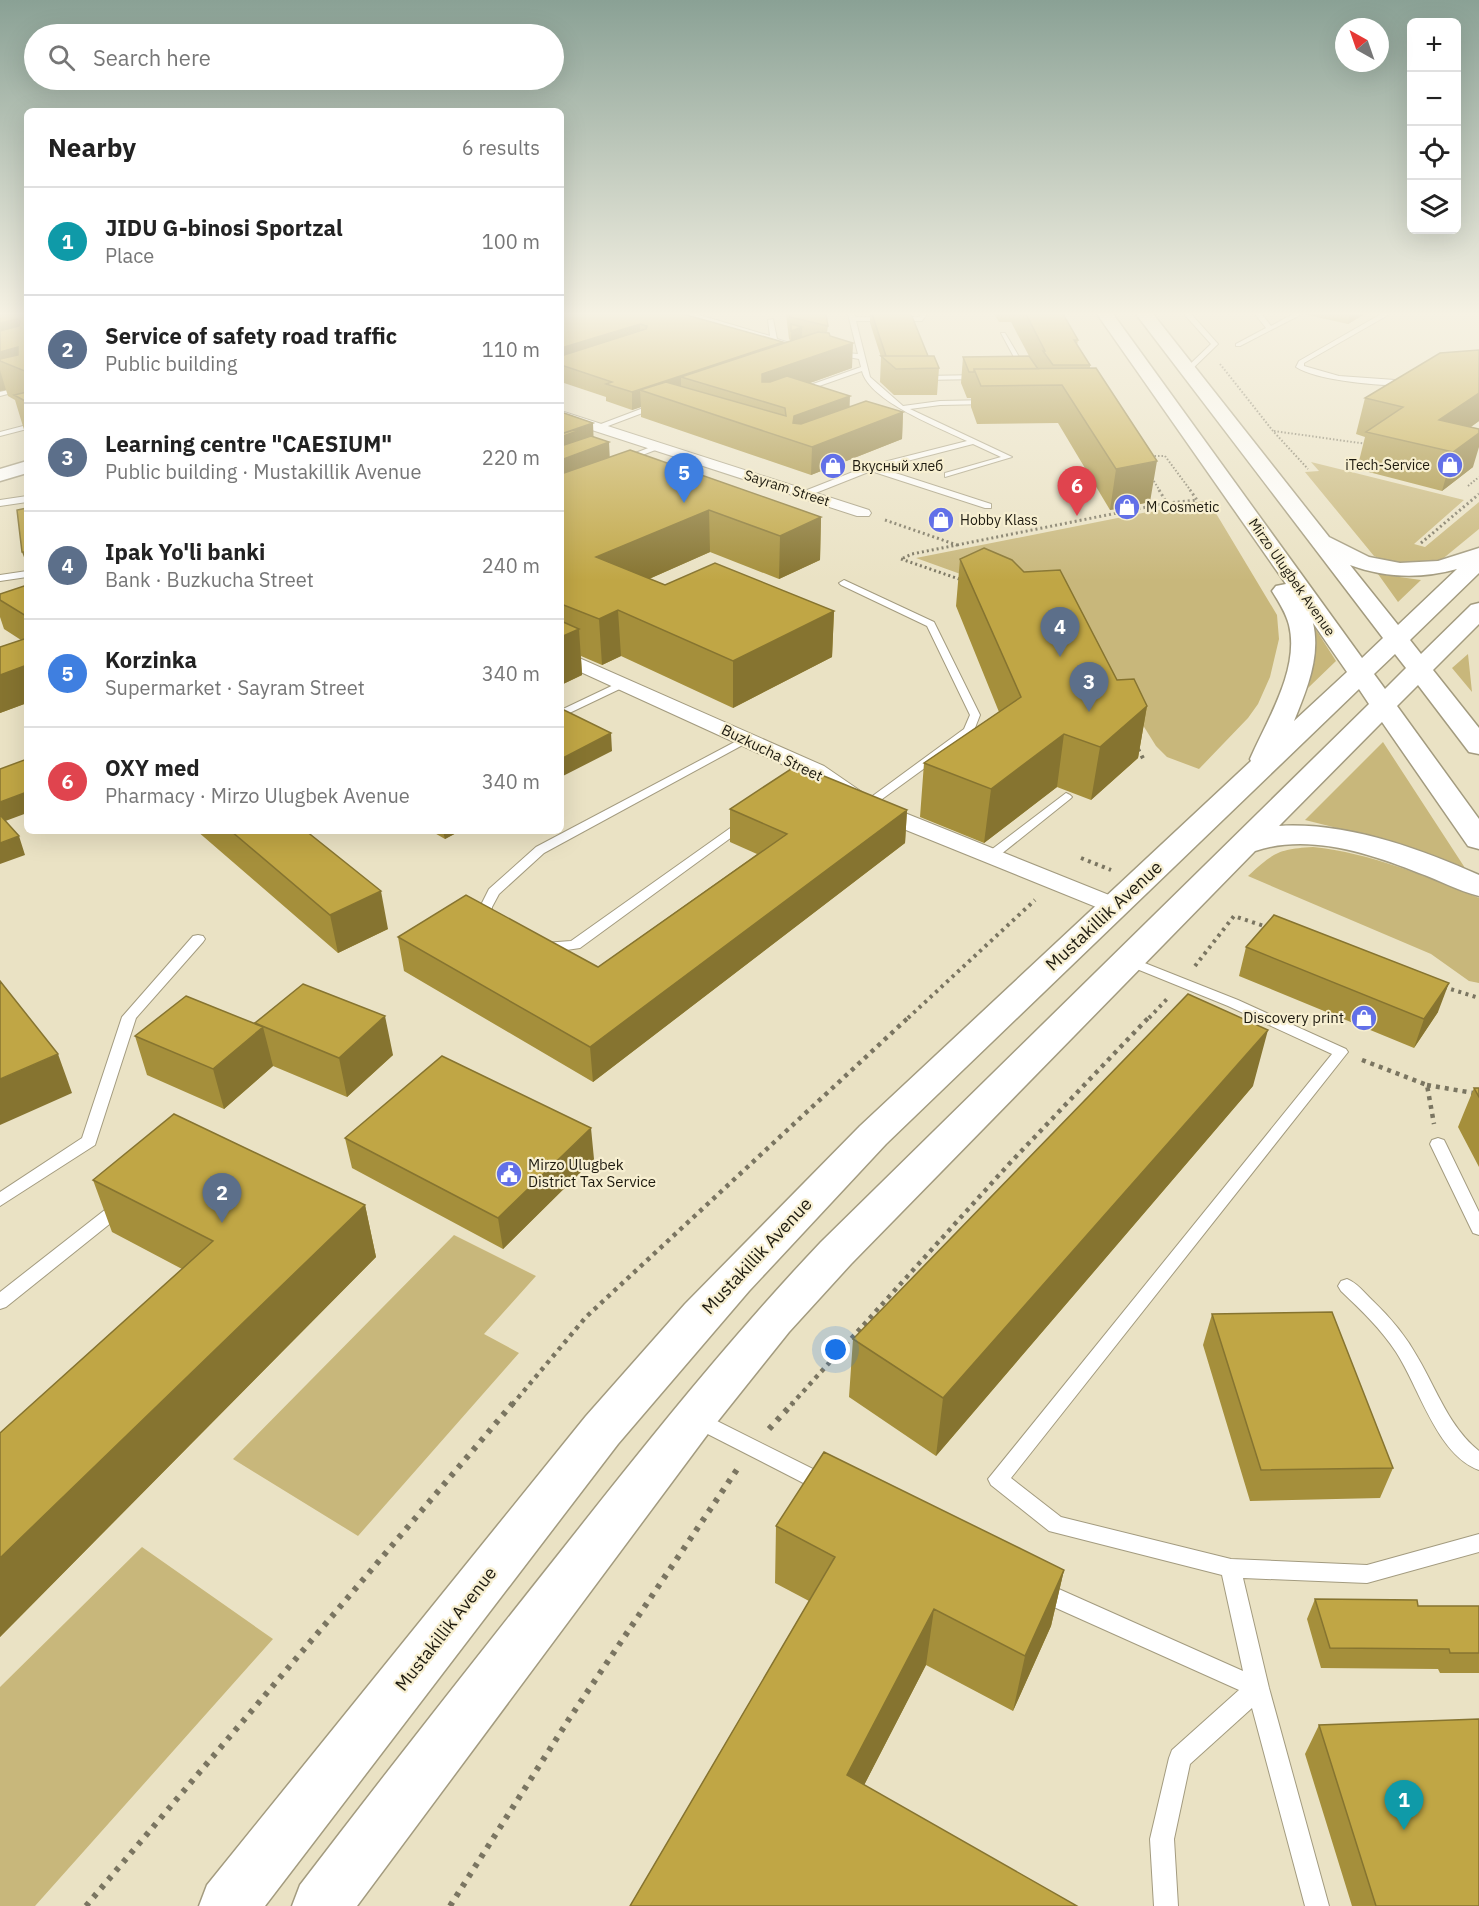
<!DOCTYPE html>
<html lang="en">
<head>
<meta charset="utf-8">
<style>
	body { margin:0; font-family:"IBM Plex Sans",sans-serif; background:#f2f2f2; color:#222 }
	.controls { position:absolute; right:18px; top:18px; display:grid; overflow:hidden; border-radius:9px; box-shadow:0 6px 24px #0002 }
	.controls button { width:54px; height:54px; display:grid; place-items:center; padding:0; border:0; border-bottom:2px solid #e0e0e0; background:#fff; color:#222; font:30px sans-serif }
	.compass { position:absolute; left:1335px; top:18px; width:54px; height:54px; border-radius:50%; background:#fff; box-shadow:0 6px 24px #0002; rotate:320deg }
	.you { position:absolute; left:836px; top:1350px; width:21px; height:21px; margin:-15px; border:4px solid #fff; border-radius:50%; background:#1a73e8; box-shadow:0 0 0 9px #1a73e833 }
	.badge { display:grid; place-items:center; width:39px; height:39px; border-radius:50%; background:#6270e8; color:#fff; font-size:20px; font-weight:700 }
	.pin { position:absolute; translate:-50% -50px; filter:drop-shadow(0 2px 3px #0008) }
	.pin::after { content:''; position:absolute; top:32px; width:21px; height:18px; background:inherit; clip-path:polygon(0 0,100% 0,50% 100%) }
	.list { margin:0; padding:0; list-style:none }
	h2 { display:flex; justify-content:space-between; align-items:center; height:78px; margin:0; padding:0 24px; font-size:26px }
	h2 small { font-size:20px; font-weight:400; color:#767676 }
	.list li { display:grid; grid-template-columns:39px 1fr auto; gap:18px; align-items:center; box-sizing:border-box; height:108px; padding:0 24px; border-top:2px solid #e0e0e0 }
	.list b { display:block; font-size:22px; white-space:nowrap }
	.list p { margin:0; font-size:20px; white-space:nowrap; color:#767676 }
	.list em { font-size:20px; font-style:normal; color:#767676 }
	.icon { flex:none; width:33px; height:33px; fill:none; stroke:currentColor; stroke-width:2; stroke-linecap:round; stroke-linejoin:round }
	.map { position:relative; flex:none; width:1479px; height:1906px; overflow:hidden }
	.search { position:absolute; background:#fff; box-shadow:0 6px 24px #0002; left:24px; top:24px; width:540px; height:66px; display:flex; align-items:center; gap:15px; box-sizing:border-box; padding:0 21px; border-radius:33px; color:#767676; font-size:22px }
	.panel { position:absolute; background:#fff; box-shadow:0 6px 24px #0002; left:24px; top:108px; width:540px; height:726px; border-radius:9px }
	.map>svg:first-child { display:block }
	.green { fill:#c8b77b }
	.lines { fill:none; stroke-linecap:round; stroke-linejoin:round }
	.service-casing { stroke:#a39b7f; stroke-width:2 }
	.minor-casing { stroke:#a39b7f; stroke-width:2 }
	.tertiary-casing { stroke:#a39b7f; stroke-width:3 }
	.primary-casing { stroke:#a39b7f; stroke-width:3 }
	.path-far4 { stroke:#7a7561; stroke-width:2; stroke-dasharray:1.5 2; stroke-linecap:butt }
	.path-far3 { stroke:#7a7561; stroke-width:3; stroke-dasharray:2 3; stroke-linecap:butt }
	.path-far2 { stroke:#7a7561; stroke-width:4; stroke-dasharray:3 4.5; stroke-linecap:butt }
	.path-far1 { stroke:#7a7561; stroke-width:4.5; stroke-dasharray:4 5; stroke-linecap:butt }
	.path { stroke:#7a7561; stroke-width:6; stroke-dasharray:4.5 7; stroke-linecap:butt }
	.service { fill:#fff; fill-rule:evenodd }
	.minor { fill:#fff; fill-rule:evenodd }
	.tertiary { fill:#fff; fill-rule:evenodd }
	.primary { fill:#fff; fill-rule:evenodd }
	.wall { fill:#a58f3b }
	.shaded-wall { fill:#867430 }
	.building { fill:#c0a645; stroke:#867430; stroke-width:1.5 }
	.labels { text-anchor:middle; stroke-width:4.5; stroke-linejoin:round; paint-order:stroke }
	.far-poi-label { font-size:14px; fill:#1e1b10; stroke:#f7efd1; text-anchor:start }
	.far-street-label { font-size:14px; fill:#1e1b10; stroke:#f7efd1 }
	.street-label { font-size:15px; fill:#1e1b10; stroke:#f7efd1 }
	.poi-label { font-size:15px; fill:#1e1b10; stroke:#f7efd1; text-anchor:end }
	.near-street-label { font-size:18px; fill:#1e1b10; stroke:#f7efd1 }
</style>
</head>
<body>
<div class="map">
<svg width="1479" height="1906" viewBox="0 0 1479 1906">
	<rect width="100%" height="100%" fill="#eae2c4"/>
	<!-- green -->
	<path class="green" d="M1311,462L1464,500L1414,544L1425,547L1479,502V529L1440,561L1402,564L1386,561L1374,556L1305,472L1319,471Z
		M1208,500L1277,615L1279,639L1270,677L1258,704L1248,718L1199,769L1167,757L1156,746L1081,626L1049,606L916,558Z
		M1378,574L1421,580L1398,602Z
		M1306,614L1336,661L1308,688L1315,660Z
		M1468,654L1472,692L1452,668Z
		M1383,742L1465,868L1381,839L1305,820Z
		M1313,847C1371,853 1425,876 1479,898V983L1469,981L1431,954L1248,876C1273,853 1278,849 1313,847Z
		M454,1235L536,1276L484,1334L519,1353L358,1536L233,1459Z
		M142,1547L273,1639L35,1906H0V1687Z"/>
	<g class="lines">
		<!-- service casing -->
		<g class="service-casing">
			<path id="service" d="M684,314H696L770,336L768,320L773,319L777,339L805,348L800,349Z
				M848,314H854L855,317H920L921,314H927L922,321H856L870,377L903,406L940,401L992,400V404H989L940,405L910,409L1012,457L945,477V473L1001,457L973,444L880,468L991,504V508H985L871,471L808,496H802V492L868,466L967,441C940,428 869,401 862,371L799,393V389L861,367L859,359L832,354L835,352L858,354Z
				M1184,314H1191L1218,344L1188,373L1184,371L1185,369L1211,344Z
				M1255,314H1262L1271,326L1293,314H1302L1240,346H1236V344L1266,328Z
				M1381,314H1390L1304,363V366L1339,376L1409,381L1413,383L1412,385C1386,387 1317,381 1296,367L1299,361Z
				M1001,333H1005L1028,372H1022Z
				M982,375V379H979L923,380L919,378L923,376Z
				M27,385V389L0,396V392Z
				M654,404L661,406L600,429L593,427Z
				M27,425V429L0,436V432Z
				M656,445L663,447L627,461L620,459Z
				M27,496V502L0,506V500Z
				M27,571V577L0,581V575Z
				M844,580L934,622L980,715L973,733L867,810L861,806L863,803L964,729L970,715L927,626L841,585L839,583Z
				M622,681L626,682V686L561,717V710Z
				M746,736L752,739L750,741L544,853L499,894L492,907L491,918L496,922L494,925H484L477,919L480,907L489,889L536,847Z
				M1066,793L1070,795L1072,797L1070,799L995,859H987L985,856L987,853Z
				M743,819L749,823L747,826L580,948L553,952L539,950L537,947L544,943L571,941Z
				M198,935L203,936L205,939L203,942L136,1018L95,1145L0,1206V1192L82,1138L122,1017L193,936Z
				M1127,956L1238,1000L1346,1049L1348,1052L1011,1478L1061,1517L1231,1559L1367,1565L1479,1534V1552L1367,1583L1243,1578L1269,1688L1329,1906H1305L1252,1708L1190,1764L1174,1839L1178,1906H1154L1150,1839L1169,1758L1172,1750L1239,1690L1036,1599L1033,1592L1036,1585L1043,1582L1243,1671L1222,1575L1049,1531L991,1485L988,1479L1332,1054L1228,1006L1122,963L1120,960Z
				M1438,1138L1444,1140L1446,1144L1479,1212V1235L1473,1233L1471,1229L1430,1144L1432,1140Z
				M121,1200L127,1202L129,1206L127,1210L6,1307L0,1309V1292L115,1202Z
				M1347,1279C1357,1283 1364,1292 1372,1300C1390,1317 1406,1336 1418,1358C1437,1390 1449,1427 1479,1451V1470C1437,1455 1419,1387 1396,1352C1381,1329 1361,1310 1341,1291L1338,1286L1341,1281Z
				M697,1411L831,1478L834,1484L831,1490L824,1493L817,1490L690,1425L688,1419L690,1413Z"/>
		</g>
		<!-- minor casing -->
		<g class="minor-casing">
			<path id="minor" d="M561,411L869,510L871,513L869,516H857L561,420Z
				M561,650L824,766L875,801L1124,901L1127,906L1124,911L1115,913L1106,911L859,811L808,776L561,663Z"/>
		</g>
		<!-- tertiary casing -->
		<g class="tertiary-casing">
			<path id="tertiary" d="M27,461V473L0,481V469Z"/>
		</g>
		<!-- primary casing -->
		<g class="primary-casing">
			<path id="primary" d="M1097,314H1113L1362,658L1383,638L1136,314H1153L1329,537L1369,557L1400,563L1438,561L1479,548V573L1410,640L1421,654L1471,605L1479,603V624L1433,670L1479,728V754L1469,752L1418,685L1397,706L1479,819V849L1468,846L1382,722L1279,826C1346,822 1418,848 1479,875V896C1458,891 1439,880 1419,873C1369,853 1308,833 1255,851L851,1264L789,1332L710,1431L357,1906H292L300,1885C387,1771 476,1658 565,1546C647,1442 730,1338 821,1242L1369,704L1359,689L886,1144L749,1291L618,1444L265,1906H199L207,1885L586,1416L685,1304L860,1126L1251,761L1250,759C1267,720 1300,669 1289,625C1286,613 1279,602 1272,591L1276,586L1286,584ZM1350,565C1385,578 1421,579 1457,569L1398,625ZM1313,623L1347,672L1294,721C1306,691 1321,657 1313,623ZM1395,654L1406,668L1385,689L1374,674Z"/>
		</g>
		<!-- path-far4 -->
		<path class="path-far4" d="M1220,364L1273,431L1308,469
			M1274,431L1367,444
			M1151,456H1165L1191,491
			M1152,478L1160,491
			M1468,486L1479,477"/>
		<!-- path-far3 -->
		<path class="path-far3" d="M1159,490L1167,503
			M885,520L957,545L912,554L901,559
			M1421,543L1479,494
			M957,545L1167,503L1197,500L1190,490
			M901,559L962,580"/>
		<!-- path-far2 -->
		<path class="path-far2" d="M1138,749L1145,762
			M1081,858L1111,870
			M1195,966L1234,916L1267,927
			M1444,987L1479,998
			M908,1018L1035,900
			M1149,1018L1167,999"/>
		<!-- path-far1 -->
		<path class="path-far1" d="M1362,1060L1427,1085L1434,1124
			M1427,1085L1479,1094
			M512,1405L586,1317L910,1016
			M791,1405L1009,1164L1150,1016"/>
		<!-- path -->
		<path class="path" d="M769,1429L793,1403
			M86,1906L513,1403
			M450,1906L569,1719L738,1468"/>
		<!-- service -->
		<use href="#service" class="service"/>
		<!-- minor -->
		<use href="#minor" class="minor"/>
		<!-- tertiary -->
		<use href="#tertiary" class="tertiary"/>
		<!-- primary -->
		<use href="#primary" class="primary"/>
	</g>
	<!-- wall -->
	<path class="wall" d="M0,314H27V435L25,433L15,400L8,396L6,390L0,391Z
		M561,314H683L783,342V344L790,341V340L789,339L786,314H826L828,326L827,333L852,368L810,383L850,406L903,412L902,439L811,475L641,417V407L632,410L606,401V397L561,382Z
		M867,314H911L928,356L939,368L937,395H894L880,382L881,357L870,323V315Z
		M994,314H1063L1078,340L1077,345L1090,365V368L1150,502L1110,510L1058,423L977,424L971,407V398H967L961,383L963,357L1029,356L1011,322H999Z
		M1303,314H1365L1348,324Z
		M1479,350V421L1471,427L1473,467L1442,491L1357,469L1365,437L1356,434L1365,398Z
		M561,412L594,437L609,442V457L821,517L820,560L779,579L710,552L649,579L665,585L834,611L832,657L733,708L621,656L602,665L581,656L582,675L561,685Z
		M960,559L1117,680L1147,706L1138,758L1091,800L1057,787L984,843L920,817L924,763L999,712L956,606Z
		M27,585V703L0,713V647L21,640L4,629L0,617V594Z
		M730,809L907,810L905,843L593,1082L404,971L398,937L598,967L757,854L730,842Z
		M197,831H306L388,929L338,953Z
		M431,831H460L445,839Z
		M1246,947L1438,1012L1414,1048L1239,976Z
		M255,1023L393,1055L347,1097L273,1066L224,1109L147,1075L135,1036Z
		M1253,1086L936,1456L849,1397L853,1339Z
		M1474,1088H1479V1167L1458,1127Z
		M345,1138L594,1159L503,1249L352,1168Z
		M93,1180L365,1205L376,1257L0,1637V1433L182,1269L112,1232Z
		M1212,1314L1393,1468L1380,1498L1250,1501L1203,1345Z
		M776,1526L1064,1570L1051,1626L1013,1711L926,1665L864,1785L630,1906L809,1601L775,1583Z
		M1315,1599L1418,1606H1479V1673H1440L1438,1669L1321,1668L1307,1619Z
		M1319,1725L1479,1906H1352L1305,1754Z"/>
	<!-- shaded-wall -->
	<path class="shaded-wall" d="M0,314H23L20,321L17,319L26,354L0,361Z
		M1350,314H1365L1348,324Z
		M640,324V340L561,365V348Z
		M802,327V352L791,356V331Z
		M783,342L782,359L681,377V393L640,390L641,407L632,410V392Z
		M853,343L852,368L762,400V374Z
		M0,370L6,390L0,391Z
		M1479,393V421L1439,449V420Z
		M850,396L849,422L793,441L794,416Z
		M903,412L902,439L811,475L812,447Z
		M593,423L594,448L609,442L611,482L561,502V434Z
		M1479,433V447L1473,467L1442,491L1453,452Z
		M1157,461L1150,502L1110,510L1116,469Z
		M709,510L710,552L599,601L596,557Z
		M821,517L820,560L779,579L780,536Z
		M22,552H27V560H25Z
		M618,610L621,656L602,665L599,619Z
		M834,611L832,657L733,708V661Z
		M579,629L582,675L561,685V637Z
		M27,665V703L0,713V675Z
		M1147,706L1138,758L1091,800L1100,747Z
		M611,733L612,751L561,777V759Z
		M1064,734L1057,787L984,843L991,789Z
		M27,792V813L0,823V802Z
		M907,810L905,843L593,1082L590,1047Z
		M443,831H460L445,839Z
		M19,836L25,855L0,864V843Z
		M381,891L388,929L338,953L330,915Z
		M1449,983L1438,1012L1414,1048L1424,1019Z
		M385,1016L393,1055L347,1097L339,1058Z
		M263,1027L273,1066L224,1109L213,1069Z
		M1268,1030L1253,1086L936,1456L943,1398Z
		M58,1054L72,1093L0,1125V1079Z
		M591,1128L594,1159L503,1249L498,1218Z
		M365,1205L376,1257L0,1637V1558Z
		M1064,1570L1051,1626L1013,1711L1025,1656Z
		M934,1609L926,1665L842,1828L847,1775Z"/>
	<!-- building -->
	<path class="building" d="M0,314H27V372L0,361V359L18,355V347L0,352V331L19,326L20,321L17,319L0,323Z
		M561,314H683L783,342L632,392L606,384L612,382L561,365V356L646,329L647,326L640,324L561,348Z
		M789,314H826L828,326L790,317Z
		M872,314H911L928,356H886Z
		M1026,314H1063L1078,340H1074L1090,365H1053L1043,351H1045Z
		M791,324L802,327L791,331Z
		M818,332L829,333L830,336L853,343L762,374V382H770L787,376L850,396L794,416L793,423L801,424L866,401L903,412L812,447L640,390L666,382L786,416L785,408L681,377Z
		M1479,350V393L1439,420L1479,429V433L1453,452L1366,432L1403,407L1365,398L1440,353Z
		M881,356H934L939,368L896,369Z
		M1029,356L1038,369H974V372H969L963,357Z
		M1096,368L1157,461L1116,469L1062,385L981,386L974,369Z
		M27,392V402L14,395Z
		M561,412L593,423L561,434Z
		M574,430L577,431L561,437V434Z
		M591,436L609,442L561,460V446Z
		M630,450L821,517L780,536L709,510L596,557L665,585L715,563L834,611L733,661L618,610L599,619L561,604V474Z
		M27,508V552H22L17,510Z
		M984,548L1012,560L1024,572L1060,570L1117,680L1134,679L1147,706L1100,747L1064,734L991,789L924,763L1021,697L960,559Z
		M27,585V614L26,616L0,600V594Z
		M561,621L579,629L561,637Z
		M27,638V665L0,675V647Z
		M564,710L611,733L561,759V712Z
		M27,759V792L0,802V769Z
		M797,765L907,810L590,1047L398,937L466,895L598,967L787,834L730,809Z
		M0,815L19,836L0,843Z
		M231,831H306L381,891L330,915Z
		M1274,915L1449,983L1424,1019L1246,947Z
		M0,981L58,1054L0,1079Z
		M303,984L385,1016L339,1058L255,1023Z
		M1188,994L1268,1030L943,1398L853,1339Z
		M186,996L263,1027L213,1069L135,1036Z
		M442,1056L591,1128L498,1218L345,1138Z
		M1474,1088H1479V1097Z
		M174,1114L365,1205L0,1558V1433L213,1241L93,1180Z
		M1332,1312L1393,1468L1261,1470L1212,1314Z
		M824,1452L1064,1570L1025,1656L934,1609L847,1775L1077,1906H630L835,1557L776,1526Z
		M1315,1599L1417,1600L1418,1606H1479V1653H1450L1449,1649L1330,1648Z
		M1479,1719V1906H1376L1319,1725Z"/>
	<!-- sky -->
	<linearGradient id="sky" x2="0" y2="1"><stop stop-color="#8aa195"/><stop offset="0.54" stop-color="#f6f2e4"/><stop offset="1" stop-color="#f6f2e4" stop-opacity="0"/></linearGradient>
	<rect width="1479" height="581" fill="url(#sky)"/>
	<!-- icons -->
	<defs>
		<g id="shop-disc" transform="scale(1.35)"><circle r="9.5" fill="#6270e8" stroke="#f7efd1"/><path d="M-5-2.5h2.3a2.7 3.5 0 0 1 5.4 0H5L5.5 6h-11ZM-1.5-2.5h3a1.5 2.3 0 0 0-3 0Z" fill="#fff"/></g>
		<g id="civic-disc" transform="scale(1.35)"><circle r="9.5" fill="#6270e8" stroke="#f7efd1"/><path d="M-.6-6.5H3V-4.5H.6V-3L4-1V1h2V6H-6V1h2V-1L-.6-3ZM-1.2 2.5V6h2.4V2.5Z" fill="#fff"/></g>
	</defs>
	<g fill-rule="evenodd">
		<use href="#shop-disc" x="1450" y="465"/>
		<use href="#shop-disc" x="833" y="466"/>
		<use href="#shop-disc" x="1127" y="507"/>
		<use href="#shop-disc" x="941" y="520"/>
		<use href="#shop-disc" x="1364" y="1018"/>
		<use href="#civic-disc" x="509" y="1174"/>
	</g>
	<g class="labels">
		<!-- far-poi labels -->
		<g class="far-poi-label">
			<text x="1430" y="470" text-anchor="end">iTech-Service</text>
			<text x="852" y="471">Вкусный хлеб</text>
			<text x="1146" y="512">M Cosmetic</text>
			<text x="960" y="525">Hobby Klass</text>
		</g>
		<!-- far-street labels -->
		<g class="far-street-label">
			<text transform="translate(787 488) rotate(18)" y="5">Sayram Street</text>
			<text transform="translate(1292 577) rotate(55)" y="5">Mirzo Ulugbek Avenue</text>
		</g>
		<!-- street labels -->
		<g class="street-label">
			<text transform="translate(772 753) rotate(26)" y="5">Buzkucha Street</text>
		</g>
		<!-- poi labels -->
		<g class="poi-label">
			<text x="1344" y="1023">Discovery print</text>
			<text x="528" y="1170" text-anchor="start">Mirzo Ulugbek<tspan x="528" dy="17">District Tax Service</tspan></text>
		</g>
		<!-- near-street labels -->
		<g class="near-street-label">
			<text transform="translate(1104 916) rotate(-43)" y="6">Mustakillik Avenue</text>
			<text transform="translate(757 1256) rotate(-47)" y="6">Mustakillik Avenue</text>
			<text transform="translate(446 1629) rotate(-52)" y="6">Mustakillik Avenue</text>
		</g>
	</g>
</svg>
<div class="controls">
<button>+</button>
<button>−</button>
<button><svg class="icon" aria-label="locate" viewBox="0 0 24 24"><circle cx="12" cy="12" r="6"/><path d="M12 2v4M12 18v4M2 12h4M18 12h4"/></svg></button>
<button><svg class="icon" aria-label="layers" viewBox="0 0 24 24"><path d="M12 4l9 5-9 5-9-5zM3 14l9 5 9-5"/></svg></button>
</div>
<svg class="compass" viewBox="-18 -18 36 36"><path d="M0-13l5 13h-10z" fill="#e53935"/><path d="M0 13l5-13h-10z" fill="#767676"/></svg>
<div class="you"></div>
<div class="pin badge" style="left:1404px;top:1830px;background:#0f9aa8">1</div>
<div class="pin badge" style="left:222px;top:1223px;background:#5c6f8a">2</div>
<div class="pin badge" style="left:1089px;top:712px;background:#5c6f8a">3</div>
<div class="pin badge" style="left:1060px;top:657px;background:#5c6f8a">4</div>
<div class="pin badge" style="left:684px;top:503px;background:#3f7fe0">5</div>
<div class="pin badge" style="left:1077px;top:516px;background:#e0444e">6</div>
<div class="search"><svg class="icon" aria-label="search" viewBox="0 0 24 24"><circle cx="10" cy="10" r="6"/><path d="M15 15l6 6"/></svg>Search here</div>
<section class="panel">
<h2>Nearby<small>6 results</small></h2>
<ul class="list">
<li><span class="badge" style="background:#0f9aa8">1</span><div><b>JIDU G-binosi Sportzal</b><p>Place</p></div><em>100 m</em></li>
<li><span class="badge" style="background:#5c6f8a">2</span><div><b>Service of safety road traffic</b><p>Public building</p></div><em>110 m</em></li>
<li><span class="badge" style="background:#5c6f8a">3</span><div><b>Learning centre &quot;CAESIUM&quot;</b><p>Public building · Mustakillik Avenue</p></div><em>220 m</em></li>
<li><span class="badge" style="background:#5c6f8a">4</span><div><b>Ipak Yo'li banki</b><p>Bank · Buzkucha Street</p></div><em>240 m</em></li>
<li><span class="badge" style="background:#3f7fe0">5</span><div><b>Korzinka</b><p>Supermarket · Sayram Street</p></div><em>340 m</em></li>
<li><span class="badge" style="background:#e0444e">6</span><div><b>OXY med</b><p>Pharmacy · Mirzo Ulugbek Avenue</p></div><em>340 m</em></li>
</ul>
</section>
</div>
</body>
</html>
